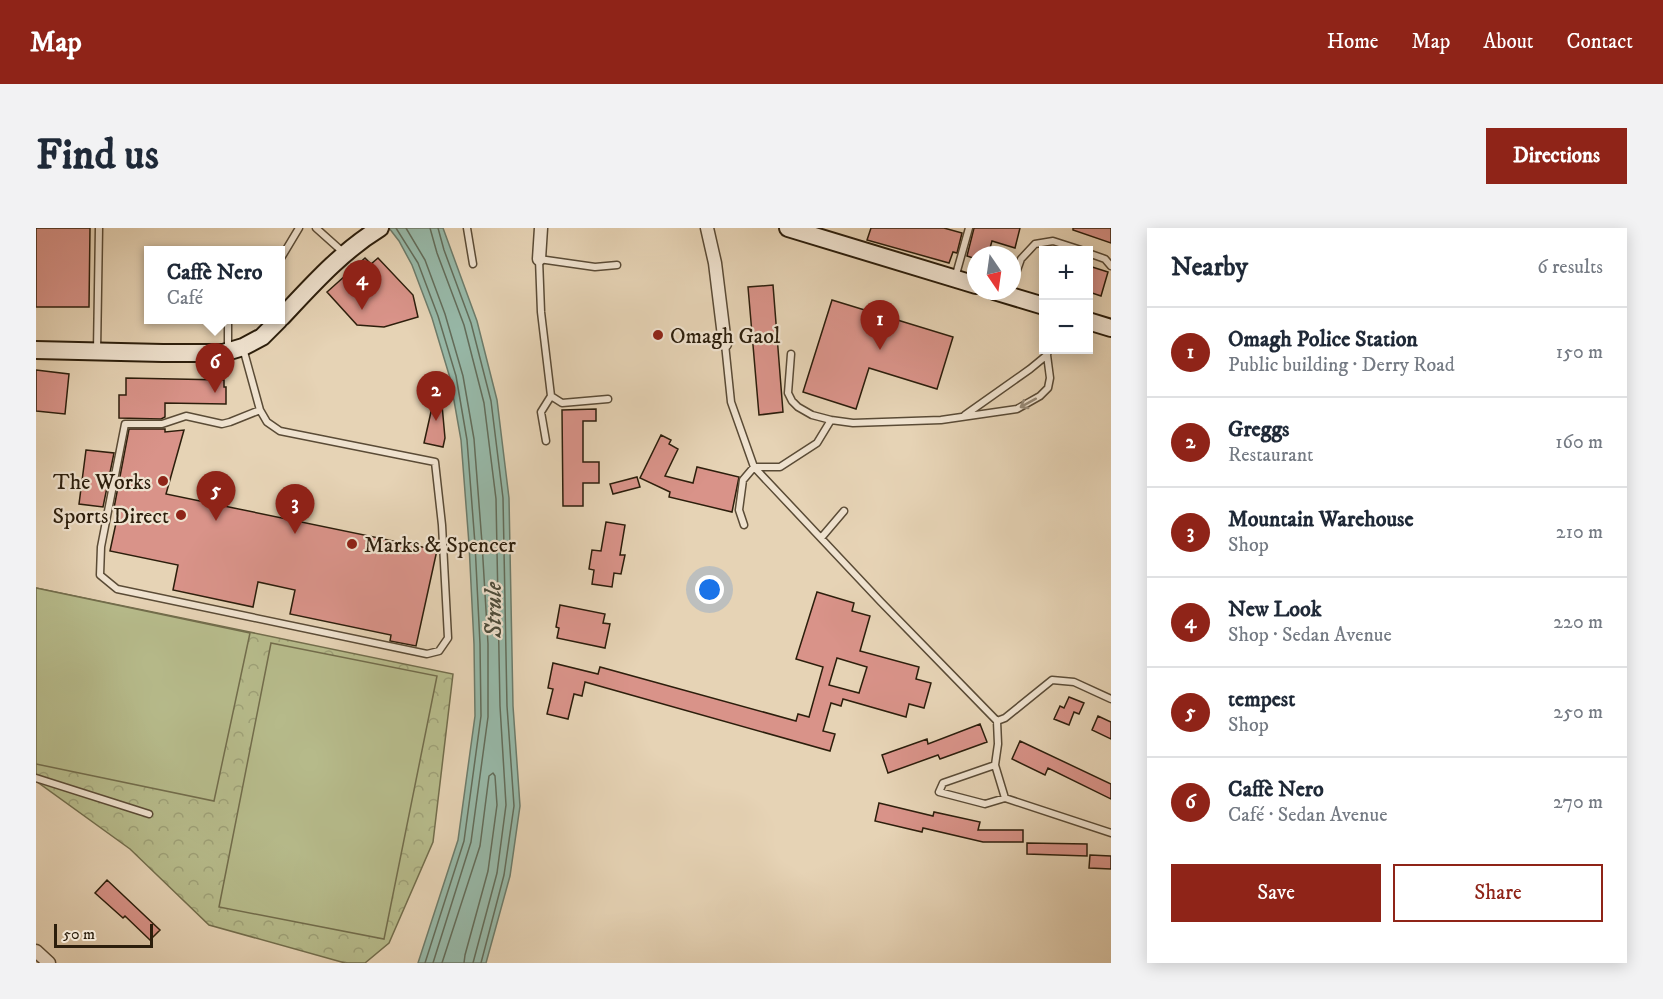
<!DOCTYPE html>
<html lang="en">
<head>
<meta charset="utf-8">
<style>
	body { margin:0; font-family:"IM FELL DW Pica",serif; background:#f2f2f3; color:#1f2937 }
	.controls { position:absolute; right:18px; top:18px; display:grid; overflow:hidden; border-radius:0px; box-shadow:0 3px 15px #0003 }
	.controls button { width:54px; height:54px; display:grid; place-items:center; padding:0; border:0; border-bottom:2px solid #e0e1e3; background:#fff; color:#1f2937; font:30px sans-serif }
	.compass { position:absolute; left:931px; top:18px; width:54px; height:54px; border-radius:50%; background:#fff; box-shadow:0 3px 15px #0003; rotate:167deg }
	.scale { position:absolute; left:18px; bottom:15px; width:99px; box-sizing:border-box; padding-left:6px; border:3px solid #2c1e0c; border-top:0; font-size:16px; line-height:21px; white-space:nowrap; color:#2c1e0c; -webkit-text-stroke:4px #efe2cf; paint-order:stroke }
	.you { position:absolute; left:674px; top:362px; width:21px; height:21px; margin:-15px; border:4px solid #fff; border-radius:50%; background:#1a73e8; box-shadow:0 0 0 9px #1a73e833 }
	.badge { display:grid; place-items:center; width:39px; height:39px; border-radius:50%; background:#8f2418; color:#fff; font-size:20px; font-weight:700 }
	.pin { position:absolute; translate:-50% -50px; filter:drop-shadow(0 2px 3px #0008) }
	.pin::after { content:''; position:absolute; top:32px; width:21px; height:18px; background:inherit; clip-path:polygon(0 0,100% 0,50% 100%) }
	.popup { position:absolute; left:108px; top:18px; width:141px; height:78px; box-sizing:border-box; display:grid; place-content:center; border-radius:0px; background:#fff; filter:drop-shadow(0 2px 4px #0005); font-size:20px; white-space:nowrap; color:#747a83 }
	.popup b { font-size:22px; color:#1f2937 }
	.popup::after { content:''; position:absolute; left:50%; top:100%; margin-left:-12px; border:12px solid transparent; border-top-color:#fff }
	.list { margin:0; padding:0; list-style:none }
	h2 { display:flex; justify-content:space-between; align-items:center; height:78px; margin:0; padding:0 24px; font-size:26px }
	h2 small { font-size:20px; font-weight:400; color:#747a83 }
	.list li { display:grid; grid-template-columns:39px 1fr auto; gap:18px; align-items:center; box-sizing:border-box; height:90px; padding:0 24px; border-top:2px solid #e0e1e3 }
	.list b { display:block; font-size:22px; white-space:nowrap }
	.list p { margin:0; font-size:20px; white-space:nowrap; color:#747a83 }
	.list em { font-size:20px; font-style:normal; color:#747a83 }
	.actions { display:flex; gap:12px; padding:18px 24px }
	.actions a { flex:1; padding:14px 0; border:2px solid #8f2418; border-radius:0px; text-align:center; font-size:21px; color:#8f2418 }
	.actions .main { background:#8f2418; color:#fff }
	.map { position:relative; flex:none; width:1075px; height:735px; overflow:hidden; border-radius:0px }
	header { display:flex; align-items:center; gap:36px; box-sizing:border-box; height:84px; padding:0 30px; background:#8f2418; color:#fff }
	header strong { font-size:28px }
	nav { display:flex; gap:33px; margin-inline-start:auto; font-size:21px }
	.intro { display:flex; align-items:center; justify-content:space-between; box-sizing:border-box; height:144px; padding:0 36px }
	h1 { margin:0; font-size:42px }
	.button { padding:15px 27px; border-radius:0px; background:#8f2418; color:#fff; font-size:21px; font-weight:700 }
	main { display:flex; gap:36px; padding:0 36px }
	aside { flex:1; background:#fff; border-radius:0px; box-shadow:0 3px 15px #0003 }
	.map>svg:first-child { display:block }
	.forest { fill:url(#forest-crowns); stroke:#726d4c; stroke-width:1.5 }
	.pitch { fill:#b7bc8c; stroke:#726d4c; stroke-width:1.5 }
	.water { fill:#97b9a9; stroke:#6c7b6a; stroke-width:1.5 }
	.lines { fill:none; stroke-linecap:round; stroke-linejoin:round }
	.shore { stroke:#626c5a; stroke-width:1.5 }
	.building { fill:#d99389; stroke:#2c1e0c; stroke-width:1.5; fill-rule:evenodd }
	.lane-casing { stroke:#5a4b36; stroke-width:9 }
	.street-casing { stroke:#5a4b36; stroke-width:15 }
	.secondary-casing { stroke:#2c1e0c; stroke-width:20 }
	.lane { stroke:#efe2cf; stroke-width:6 }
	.street { stroke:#efe2cf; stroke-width:12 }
	.secondary { stroke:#efe2cf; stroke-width:16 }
	.oneway { stroke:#978a77 }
	.poi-dot { fill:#8f2418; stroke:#efe2cf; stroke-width:2 }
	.labels { text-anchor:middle; stroke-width:4.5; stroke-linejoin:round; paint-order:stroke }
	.poi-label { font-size:22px; fill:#2c1e0c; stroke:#efe2cf; text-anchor:start }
	.water-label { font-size:24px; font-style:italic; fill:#4c4c3b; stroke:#efe2cf }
</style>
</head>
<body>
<header>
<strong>Map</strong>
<nav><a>Home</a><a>Map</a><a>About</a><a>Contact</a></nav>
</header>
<div class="intro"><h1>Find us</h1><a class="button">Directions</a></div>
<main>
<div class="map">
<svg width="1075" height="735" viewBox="0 0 1075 735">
	<defs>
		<pattern id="forest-crowns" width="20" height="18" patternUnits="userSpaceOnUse" patternTransform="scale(1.5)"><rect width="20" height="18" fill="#b7bc8c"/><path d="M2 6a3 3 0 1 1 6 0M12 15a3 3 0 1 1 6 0" fill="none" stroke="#9ea178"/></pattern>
	</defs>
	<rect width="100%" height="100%" fill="#e6d3b5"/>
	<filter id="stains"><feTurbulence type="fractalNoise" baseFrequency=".00333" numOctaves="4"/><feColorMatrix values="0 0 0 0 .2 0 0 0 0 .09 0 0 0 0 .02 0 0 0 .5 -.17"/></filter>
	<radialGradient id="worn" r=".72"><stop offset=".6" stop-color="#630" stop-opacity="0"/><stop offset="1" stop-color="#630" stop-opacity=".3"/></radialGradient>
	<!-- forest -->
	<path class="forest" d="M0,360L417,446L397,614L353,715L329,735H309L173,697L94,621L0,553Z"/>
	<!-- pitch -->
	<path class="pitch" d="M0,360L214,405L178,573L0,536Z
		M235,415L401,448L348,711L183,679Z"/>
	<!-- water -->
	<path class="water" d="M353,0H407L441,93L461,172L473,270L477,478L484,578L474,648L450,735H382L422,612L439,488L438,416L433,316L425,212L414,150L396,90L376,37L363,13Z"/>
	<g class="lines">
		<!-- shore -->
		<path class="shore" d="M360,0L382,35L402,88L420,148L431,212L439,316L444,416L445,488L428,613L389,735
			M370,0L389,32L409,86L427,148L438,211L446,315L452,416V489L435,614L397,735
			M394,0L401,25L428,97L448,175L460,271L464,478L470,577L461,645L437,735
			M402,0L408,22L435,95L455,173L467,270L471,478L478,578L468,647L445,735
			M406,735L444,618L453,548L457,545L459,548L461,577L452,643L429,727L428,735"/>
	</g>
	<!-- building -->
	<path class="building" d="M0,0H54L53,79H0Z
		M835,0H908L926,5L921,25L917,24L913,35L831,12Z
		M938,0H984L979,20L956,13L952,27H940V31L931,28Z
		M1037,0H1075V15L1037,2Z
		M329,30L335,36L342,30L377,67L382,89L348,99L321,97L291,64Z
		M1053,38L1072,44L1065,68L1053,64Z
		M737,57L747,184L723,187L712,59Z
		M796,72L917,109L901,161L833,140L820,181L767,164Z
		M0,142L33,146L29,186L0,183Z
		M90,150L188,152V159H190V176L129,175V189L125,191L83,190V167H90Z
		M397,175L406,177L409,210L407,219L388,215Z
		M560,181V193H547V234H563V255H547V278H527L526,182Z
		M93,201H129V204L148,202L130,266L401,322L380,418L354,413L355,407L254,386L259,362L222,354L217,379L137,362L142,337L74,323L83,281L78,280Z
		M625,207L635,212L633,216L642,221L629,248L657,255L661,239L703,249L696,284L633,269L634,264L604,250Z
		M50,222L78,225L67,279L43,276Z
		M601,249L604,259L577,266L574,256Z
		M570,294L589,297L584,327H589L585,346L578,345L576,359L556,356L558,342L553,341L556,322L565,323Z
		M781,364L818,375L816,383L834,388L824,423L883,439L880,451L895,455L888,480L873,476L870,489L807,471L805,478L795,475L787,503L799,506L794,523L549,454L546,468L538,466L532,491L511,486L517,461L512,460L517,435L562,446L564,439L760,493L762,486L773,489L787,439L760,431ZM801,430L831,439L823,465L793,457Z
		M524,377L569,386L567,395L574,396L569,420L521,410L523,400L520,399Z
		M1033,469L1048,475L1043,486L1038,484L1033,497L1018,491L1024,478L1028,480Z
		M1062,488L1075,494V511L1056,502Z
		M944,496L951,514L904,531L902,527L852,545L846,527L891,511L892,516Z
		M984,513L1075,556V571L1012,540L1009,547L976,531Z
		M843,575L897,588L898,584L944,594L942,602H987V614H947L887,600L886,604L839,593Z
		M991,615L1051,616V628L991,626Z
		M1054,627L1075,628V641L1053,640Z
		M71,652L124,702L114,712L89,688L87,690L59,665Z"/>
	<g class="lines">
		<!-- lane casing -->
		<g class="lane-casing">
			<path id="lane" d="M280,0L308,25
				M431,0L437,36
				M1052,25L1069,31L1075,38
				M245,30L263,0
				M919,50L933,0
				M976,56L985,31L999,16L1017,13L1045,22
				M192,92V121
				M689,116L695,174L718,239L845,374L961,493L962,516L959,537L969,570L1075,605
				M207,120L224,182L231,194L244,203L399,234L406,297L412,410L403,423L391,426L81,361L64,347L65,319L89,196H126L150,188L186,196L194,194L224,182
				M61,123L63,0
				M755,126L752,165L756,173L762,179L776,187L795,192L817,195L905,192L981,181L1004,168L1012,160L1014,150L1011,127L1012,122
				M515,168L526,175L572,171
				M929,187L994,141L1011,127
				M510,213L505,184L515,168L505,84L503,31L559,39L581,37
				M708,297L703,282L707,252L718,239H744L781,215L795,192
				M785,310L808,283
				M961,493L969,490L1016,452L1038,454L1075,471
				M959,537L907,555L903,564L949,576L969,570
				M0,550L113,586"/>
		</g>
		<!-- street casing -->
		<g class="street-casing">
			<path id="street" d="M671,0L679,35L689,116
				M503,31L505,0
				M0,723L13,735"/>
		</g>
		<!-- secondary casing -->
		<g class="secondary-casing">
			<path id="secondary" d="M752,0L940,57
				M958,63L1008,78
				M245,90C276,57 305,24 344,0
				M1052,93L1075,100
				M0,122L127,125H187L207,119L226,109L243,92"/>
		</g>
		<!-- lane -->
		<use href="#lane" class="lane"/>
		<!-- street -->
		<use href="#street" class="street"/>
		<!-- secondary -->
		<use href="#secondary" class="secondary"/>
	</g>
	<!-- one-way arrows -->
	<defs><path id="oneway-shaft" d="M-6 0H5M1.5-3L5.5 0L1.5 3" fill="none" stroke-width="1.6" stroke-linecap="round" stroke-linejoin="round" transform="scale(1.5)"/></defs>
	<use class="oneway" href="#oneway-shaft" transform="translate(992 175) rotate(151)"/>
	<!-- markers -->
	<g class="poi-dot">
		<circle cx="622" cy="107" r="6"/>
		<circle cx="127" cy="253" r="6"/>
		<circle cx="145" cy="287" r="6"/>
		<circle cx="316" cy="316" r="6"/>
	</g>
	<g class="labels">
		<!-- poi labels -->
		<g class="poi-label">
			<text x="634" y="115">Omagh Gaol</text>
			<text x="115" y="261" text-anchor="end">The Works</text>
			<text x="133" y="295" text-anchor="end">Sports Direct</text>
			<text x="328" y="324">Marks &amp; Spencer</text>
		</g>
		<!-- water labels -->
		<g class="water-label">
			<text transform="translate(457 382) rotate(-90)" y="8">Strule</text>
		</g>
	</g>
	<rect width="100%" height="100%" filter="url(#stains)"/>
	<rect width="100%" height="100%" fill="url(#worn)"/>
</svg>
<div class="controls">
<button>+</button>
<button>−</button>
</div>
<svg class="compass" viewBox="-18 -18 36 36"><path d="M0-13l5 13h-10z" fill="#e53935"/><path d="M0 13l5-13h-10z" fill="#747a83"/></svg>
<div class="scale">50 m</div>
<div class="you"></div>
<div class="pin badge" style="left:844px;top:122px">1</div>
<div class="pin badge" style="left:400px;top:193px">2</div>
<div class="pin badge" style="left:259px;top:306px">3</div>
<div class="pin badge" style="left:326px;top:82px">4</div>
<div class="pin badge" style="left:180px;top:293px">5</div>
<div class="pin badge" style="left:179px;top:165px">6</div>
<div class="popup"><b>Caffè Nero</b>Café</div>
</div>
<aside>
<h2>Nearby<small>6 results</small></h2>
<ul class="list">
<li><span class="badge">1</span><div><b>Omagh Police Station</b><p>Public building · Derry Road</p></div><em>150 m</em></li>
<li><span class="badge">2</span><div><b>Greggs</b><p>Restaurant</p></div><em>160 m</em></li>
<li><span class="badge">3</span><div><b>Mountain Warehouse</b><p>Shop</p></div><em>210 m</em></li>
<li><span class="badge">4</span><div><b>New Look</b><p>Shop · Sedan Avenue</p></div><em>220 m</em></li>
<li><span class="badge">5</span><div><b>tempest</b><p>Shop</p></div><em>250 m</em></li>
<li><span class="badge">6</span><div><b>Caffè Nero</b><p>Café · Sedan Avenue</p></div><em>270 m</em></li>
</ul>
<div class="actions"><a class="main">Save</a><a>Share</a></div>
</aside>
</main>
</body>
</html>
